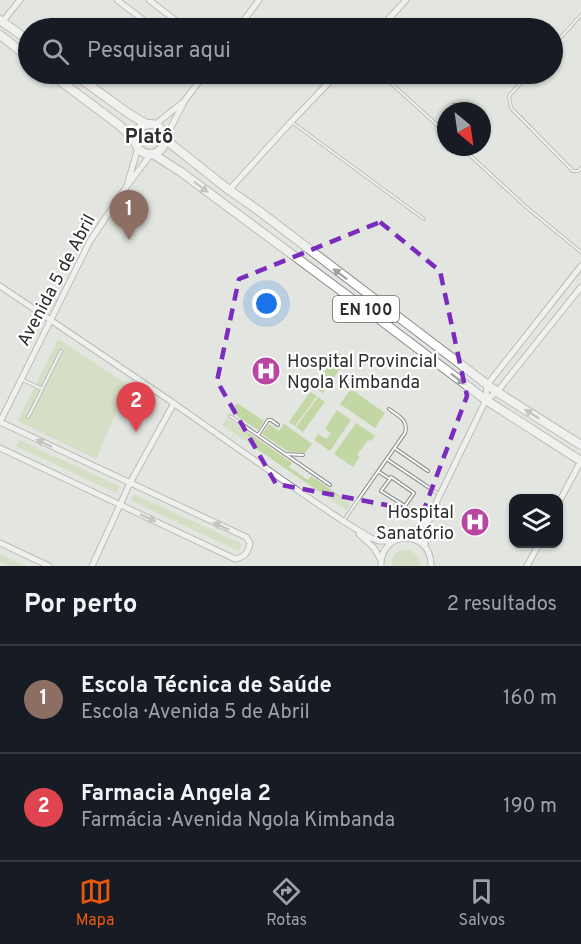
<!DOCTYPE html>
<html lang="pt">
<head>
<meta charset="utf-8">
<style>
	body { margin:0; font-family:Overpass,sans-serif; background:#20242c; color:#f1f3f6 }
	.controls { position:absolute; right:18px; bottom:18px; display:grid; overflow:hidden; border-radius:12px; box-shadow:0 2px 4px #0004 }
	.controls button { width:54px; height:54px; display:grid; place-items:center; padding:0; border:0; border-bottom:2px solid #363941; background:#171b24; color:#f1f3f6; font:30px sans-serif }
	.compass { position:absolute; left:437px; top:102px; width:54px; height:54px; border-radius:50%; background:#171b24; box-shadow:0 2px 4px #0004; rotate:151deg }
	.you { position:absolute; left:267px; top:304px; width:21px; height:21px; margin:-15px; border:4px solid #fff; border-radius:50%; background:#1a73e8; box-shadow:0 0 0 9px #1a73e833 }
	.badge { display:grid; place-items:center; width:39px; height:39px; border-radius:50%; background:#ea580c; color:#fff; font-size:20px; font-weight:700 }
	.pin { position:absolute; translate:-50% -50px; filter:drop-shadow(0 2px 3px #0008) }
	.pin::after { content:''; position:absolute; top:32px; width:21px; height:18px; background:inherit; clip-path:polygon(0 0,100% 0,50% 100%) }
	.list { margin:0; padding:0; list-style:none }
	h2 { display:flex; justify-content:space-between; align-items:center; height:78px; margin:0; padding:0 24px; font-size:26px }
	h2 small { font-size:20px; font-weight:400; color:#9ea1a6 }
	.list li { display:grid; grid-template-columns:39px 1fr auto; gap:18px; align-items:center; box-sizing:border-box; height:108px; padding:0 24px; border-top:2px solid #363941 }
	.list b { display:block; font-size:22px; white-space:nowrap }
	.list p { margin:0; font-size:20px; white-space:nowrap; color:#9ea1a6 }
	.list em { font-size:20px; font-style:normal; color:#9ea1a6 }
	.icon { flex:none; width:33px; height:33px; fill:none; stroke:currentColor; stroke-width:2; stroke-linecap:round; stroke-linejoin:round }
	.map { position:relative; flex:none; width:581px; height:566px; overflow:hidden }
	.search { position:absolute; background:#171b24; box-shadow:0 2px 4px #0004; left:18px; right:18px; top:18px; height:66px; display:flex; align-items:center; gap:15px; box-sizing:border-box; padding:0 21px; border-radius:33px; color:#9ea1a6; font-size:22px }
	.sheet { height:294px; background:#171b24 }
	nav { display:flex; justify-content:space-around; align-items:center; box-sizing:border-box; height:84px; border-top:2px solid #363941; background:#171b24; font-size:16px; color:#9ea1a6 }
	nav a { display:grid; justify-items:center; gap:3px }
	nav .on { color:#ea580c }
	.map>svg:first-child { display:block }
	.green { fill:#c2d7a4 }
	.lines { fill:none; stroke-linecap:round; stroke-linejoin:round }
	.service-casing { stroke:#8a8c88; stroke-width:4 }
	.minor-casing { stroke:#8a8c88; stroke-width:7 }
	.primary-casing { stroke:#8a8c88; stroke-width:10 }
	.service { stroke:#fff; stroke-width:2 }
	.minor { stroke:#fff; stroke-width:5 }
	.primary { stroke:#fff; stroke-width:8 }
	.oneway { fill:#a0a0a0 }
	.marked { fill:none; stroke:#7b2cbf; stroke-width:4.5; stroke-dasharray:12 8; stroke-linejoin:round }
	.labels { text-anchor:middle; stroke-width:4.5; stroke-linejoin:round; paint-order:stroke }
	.shield { fill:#fff; stroke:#6c6c6b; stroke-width:1.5 }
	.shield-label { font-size:16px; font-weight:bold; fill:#2d2d2c }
	.street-label { font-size:18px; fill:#2d2d2c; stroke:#fff }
	.poi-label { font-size:18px; fill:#2d2d2c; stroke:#fff; text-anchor:start }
	.neighbourhood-label { font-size:20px; font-weight:bold; fill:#2d2d2c; stroke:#fff }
</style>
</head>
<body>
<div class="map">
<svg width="581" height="566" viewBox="0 0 581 566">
	<rect width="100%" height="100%" fill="#e3e5e0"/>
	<!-- green -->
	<path class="green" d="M58,339L128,385L96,459L18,421Z
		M338,352L347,359L323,393L313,387Z
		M351,389L385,413L375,428L340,404Z
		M310,392L317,396L295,426L289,422Z
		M318,397L325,402L303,432L296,427Z
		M237,403L264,421L258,430L231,412Z
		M337,410L351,420L330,451L314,440L318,434L326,439L331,433L325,429Z
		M227,418L292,463L289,467L308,480L311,476L349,502L350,505L346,510L222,425Z
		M356,423L375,436L371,441L368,440L357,455L360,457L353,467L334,454Z
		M269,424L279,431L284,424L312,444L305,453L287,451L262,434Z
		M19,440L119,486L116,493L16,446Z
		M134,494L242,544L239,551L131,501Z
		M402,550C413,549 420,555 420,566H392C391,558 395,553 402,550Z
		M0,554L26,566H9L0,562Z"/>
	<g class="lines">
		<!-- service casing -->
		<g class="service-casing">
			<path id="service" d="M552,47L581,15
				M381,74L446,133
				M529,74L509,96L511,108L573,171H578L581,168
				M293,123L424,219
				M461,147L525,206L581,252
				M23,380L42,389L61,351
				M230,416L330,485
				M28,417L42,390
				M258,435L268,420H271L278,425
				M396,449L428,471
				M285,454L303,455
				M388,460L440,495
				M379,472L390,479L391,477L414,493L405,506L381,491L390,479
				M344,520L405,433C409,420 398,416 389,409"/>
		</g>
		<!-- minor casing -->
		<g class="minor-casing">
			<path id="minor" d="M117,0L154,28
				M149,0L175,20L178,24V28
				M3,21L20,0
				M238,28L259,0
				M380,28L406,0
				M156,124L182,103
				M166,137L185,100L205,74
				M128,182L138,148
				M229,190L291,122L337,74
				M0,286L169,400L287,483L343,521L371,538L379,541H394
				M486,400L497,392L581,287
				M0,422L90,241L127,186L151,154
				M0,448L235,559C245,557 248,553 250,543L246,537L0,422
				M558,504L581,461
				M359,534L374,548L381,560
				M407,538L424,523L428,516
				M0,543L49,566
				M425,547L426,528L434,507L486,400L487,385L581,266
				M92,566L130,483L174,403
				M381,566C380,529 432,529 431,566
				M527,566L539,544"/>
		</g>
		<!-- primary casing -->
		<g class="primary-casing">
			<path id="primary" d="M0,20L28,40
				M0,35L28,57
				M51,74L119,125L135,140
				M74,74L128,113L146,124
				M135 139a15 15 0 1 1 30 0a15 15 0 1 1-30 0Z
				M166,140L229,190L255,208L497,392L581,445
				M153,154L181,172L371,313L486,400L581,461"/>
		</g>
		<!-- service -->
		<use href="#service" class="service"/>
		<!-- minor -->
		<use href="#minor" class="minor"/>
		<!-- primary -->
		<use href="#primary" class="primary"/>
	</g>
	<!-- one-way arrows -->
	<defs><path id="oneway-solid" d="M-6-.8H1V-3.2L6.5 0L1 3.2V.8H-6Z" transform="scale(1.5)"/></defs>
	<g class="oneway">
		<use href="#oneway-solid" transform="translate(201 187) rotate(37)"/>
		<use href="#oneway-solid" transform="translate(340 274) rotate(-143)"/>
		<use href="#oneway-solid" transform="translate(458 379) rotate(37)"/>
		<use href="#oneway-solid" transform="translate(532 414) rotate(-148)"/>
		<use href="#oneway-solid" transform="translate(44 443) rotate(-155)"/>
		<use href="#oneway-solid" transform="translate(148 518) rotate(25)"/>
		<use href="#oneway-solid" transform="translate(221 526) rotate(-155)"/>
	</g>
	<!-- marked area -->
	<path d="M0 0H581V566H0ZM380,222L440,271L467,396L423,512L276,484L217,381L239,279Z" fill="#e3e5e0" fill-opacity=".55" fill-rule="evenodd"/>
	<path class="marked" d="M380,222L440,271L467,396L423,512L276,484L217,381L239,279Z"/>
	<!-- icons -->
	<defs>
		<g id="hospital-disc" transform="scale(1.5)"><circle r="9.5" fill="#b946a0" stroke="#fff"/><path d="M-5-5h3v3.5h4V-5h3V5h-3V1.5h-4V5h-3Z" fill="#fff"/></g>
	</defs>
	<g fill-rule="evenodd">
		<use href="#hospital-disc" x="266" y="371"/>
		<use href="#hospital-disc" x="475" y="522"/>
	</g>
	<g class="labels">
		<!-- shield labels -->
		<rect class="shield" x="333" y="296" width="66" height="26" rx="4.5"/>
		<g class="shield-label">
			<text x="366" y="315">EN 100</text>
		</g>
		<!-- street labels -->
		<g class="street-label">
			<text transform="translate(56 280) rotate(-62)" y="6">Avenida 5 de Abril</text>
		</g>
		<!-- poi labels -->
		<g class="poi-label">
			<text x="287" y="367">Hospital Provincial<tspan x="287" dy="21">Ngola Kimbanda</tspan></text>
			<text x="454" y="518" text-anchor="end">Hospital<tspan x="454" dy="21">Sanatório</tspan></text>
		</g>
		<!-- neighbourhood labels -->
		<g class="neighbourhood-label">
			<text x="149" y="143">Platô</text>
		</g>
	</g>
</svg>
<div class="controls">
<button><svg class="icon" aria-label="layers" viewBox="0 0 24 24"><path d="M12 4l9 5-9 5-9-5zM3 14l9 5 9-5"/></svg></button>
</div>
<svg class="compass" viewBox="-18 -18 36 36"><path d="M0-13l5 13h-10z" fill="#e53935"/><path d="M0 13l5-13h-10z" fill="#9ea1a6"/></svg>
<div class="you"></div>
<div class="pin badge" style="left:129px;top:240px;background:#8d6e63">1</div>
<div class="pin badge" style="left:136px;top:432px;background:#e0444e">2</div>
<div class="search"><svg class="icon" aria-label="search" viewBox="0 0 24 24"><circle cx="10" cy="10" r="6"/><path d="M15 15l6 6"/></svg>Pesquisar aqui</div>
</div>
<section class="sheet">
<h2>Por perto<small>2 resultados</small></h2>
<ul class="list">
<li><span class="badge" style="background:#8d6e63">1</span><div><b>Escola Técnica de Saúde</b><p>Escola · Avenida 5 de Abril</p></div><em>160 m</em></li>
<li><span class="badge" style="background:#e0444e">2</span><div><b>Farmacia Angela 2</b><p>Farmácia · Avenida Ngola Kimbanda</p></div><em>190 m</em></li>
</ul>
</section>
<nav>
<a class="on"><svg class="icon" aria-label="map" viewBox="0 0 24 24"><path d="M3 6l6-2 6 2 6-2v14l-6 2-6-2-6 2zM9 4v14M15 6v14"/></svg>Mapa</a>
<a><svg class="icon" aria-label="directions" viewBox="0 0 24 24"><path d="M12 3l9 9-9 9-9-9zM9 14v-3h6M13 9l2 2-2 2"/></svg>Rotas</a>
<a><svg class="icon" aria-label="saved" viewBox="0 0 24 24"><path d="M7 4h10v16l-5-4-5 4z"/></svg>Salvos</a>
</nav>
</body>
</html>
